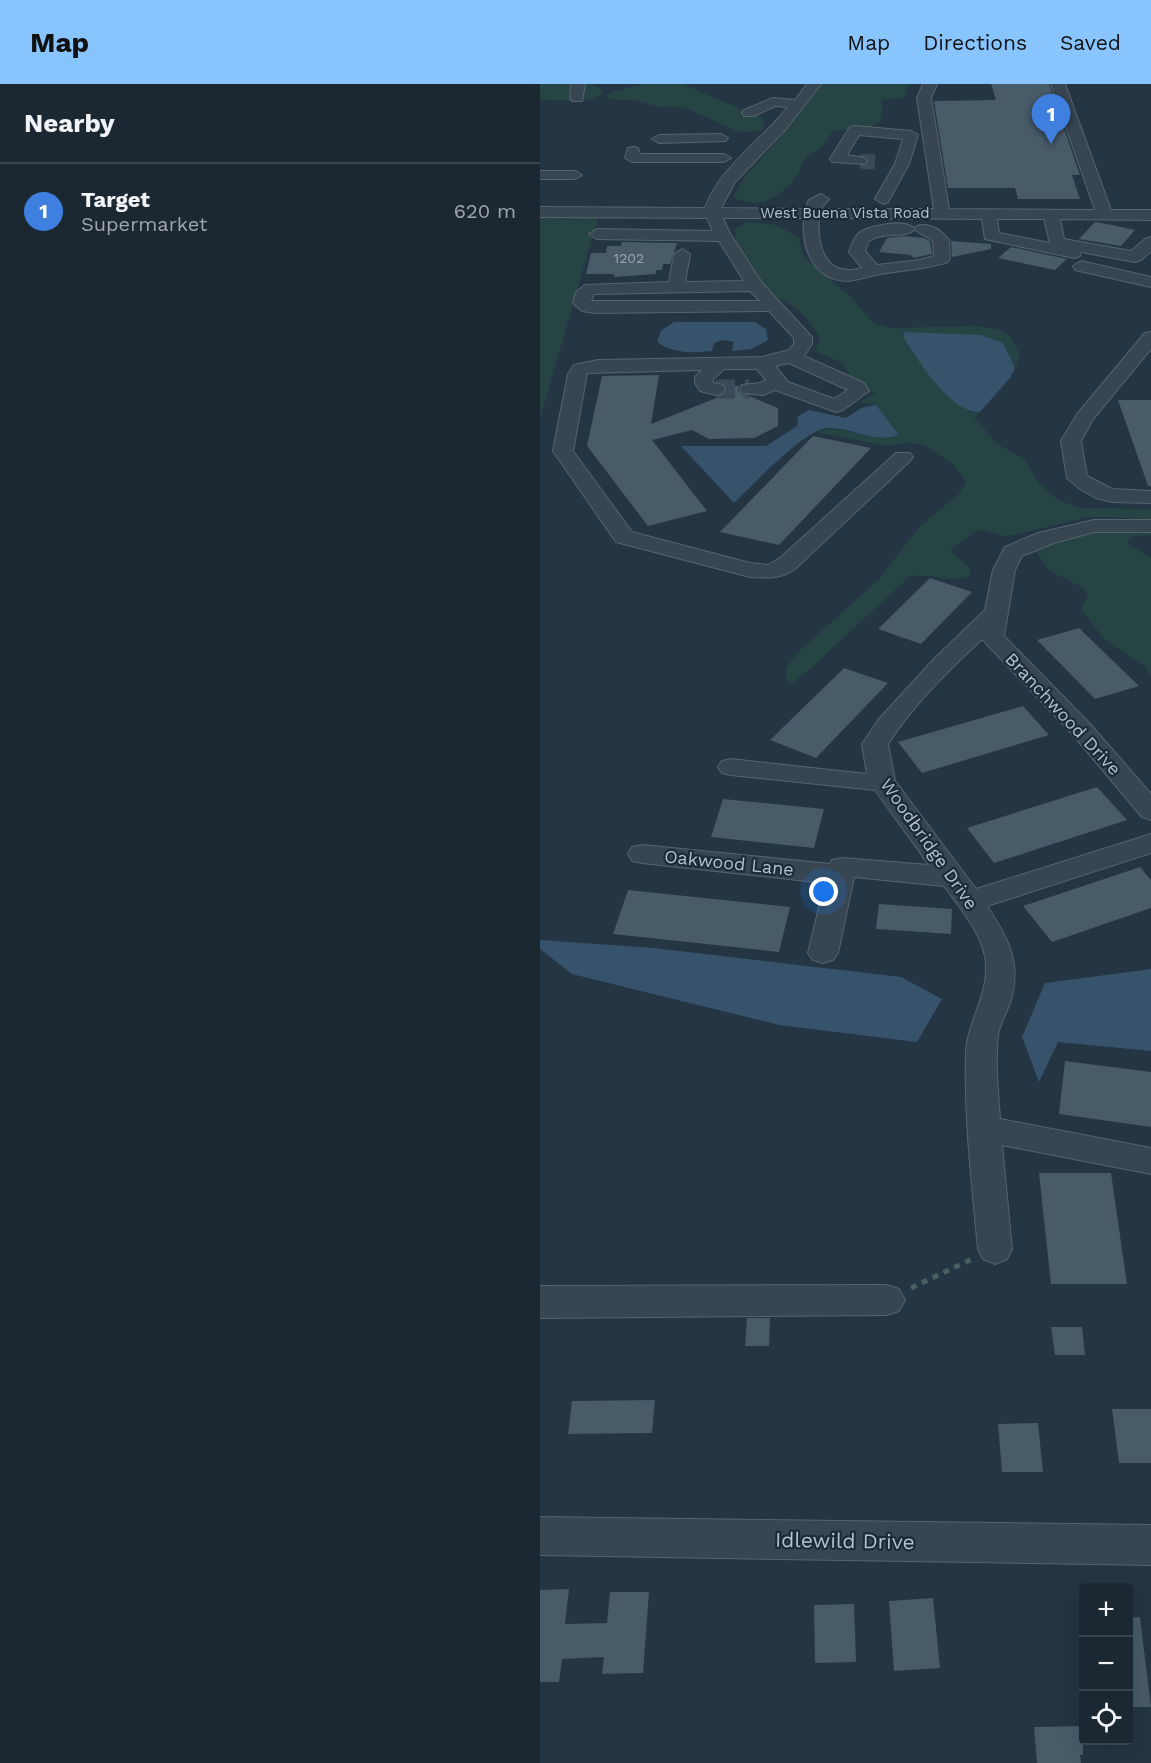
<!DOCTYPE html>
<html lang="en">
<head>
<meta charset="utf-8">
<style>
	body { margin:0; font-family:"Work Sans",sans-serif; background:#24303a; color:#f1f3f6 }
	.controls { position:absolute; right:18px; bottom:18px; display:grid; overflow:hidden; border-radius:6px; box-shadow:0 6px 24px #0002 }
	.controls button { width:54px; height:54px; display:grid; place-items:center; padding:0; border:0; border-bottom:2px solid #39444d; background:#1b2832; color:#f1f3f6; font:30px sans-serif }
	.you { position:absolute; left:284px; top:808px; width:21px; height:21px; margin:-15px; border:4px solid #fff; border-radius:50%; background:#1a73e8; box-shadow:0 0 0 9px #1a73e833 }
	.badge { display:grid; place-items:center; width:39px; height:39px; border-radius:50%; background:#88c4ff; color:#fff; font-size:20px; font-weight:700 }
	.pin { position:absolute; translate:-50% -50px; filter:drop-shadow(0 2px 3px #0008) }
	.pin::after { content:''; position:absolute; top:32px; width:21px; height:18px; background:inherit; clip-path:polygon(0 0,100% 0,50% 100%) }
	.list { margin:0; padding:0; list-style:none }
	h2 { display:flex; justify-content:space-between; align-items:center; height:78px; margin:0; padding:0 24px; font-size:26px }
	h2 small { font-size:20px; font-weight:400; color:#a0a6ac }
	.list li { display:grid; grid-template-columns:39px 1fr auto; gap:18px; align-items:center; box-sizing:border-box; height:96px; padding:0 24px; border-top:2px solid #39444d }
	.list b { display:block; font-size:22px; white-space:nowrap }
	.list p { margin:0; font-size:20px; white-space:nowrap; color:#a0a6ac }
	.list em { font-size:20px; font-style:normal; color:#a0a6ac }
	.icon { flex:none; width:33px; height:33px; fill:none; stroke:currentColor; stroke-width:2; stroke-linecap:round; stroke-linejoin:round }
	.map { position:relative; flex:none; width:611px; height:1679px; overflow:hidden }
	header { display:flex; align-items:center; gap:36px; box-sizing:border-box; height:84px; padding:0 30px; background:#88c4ff; color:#111 }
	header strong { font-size:28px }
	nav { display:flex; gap:33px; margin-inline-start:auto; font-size:21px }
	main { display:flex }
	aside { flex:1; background:#1b2832 }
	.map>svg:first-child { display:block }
	.green { fill:#264443 }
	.water { fill:#37536b }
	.building { fill:#475b69 }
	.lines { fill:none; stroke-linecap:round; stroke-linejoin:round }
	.minor-tunnel-far1 { stroke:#3a4a58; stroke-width:15; stroke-dasharray:15 8; stroke-linecap:butt }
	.minor-tunnel { stroke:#3a4a58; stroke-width:19; stroke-dasharray:19 10; stroke-linecap:butt }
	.minor-casing { stroke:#56646f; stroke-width:2 }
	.path { stroke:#466161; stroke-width:5; stroke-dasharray:6 6; stroke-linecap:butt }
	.minor { fill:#384652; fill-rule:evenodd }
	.labels { text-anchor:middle; stroke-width:4.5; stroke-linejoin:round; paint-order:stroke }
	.far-number-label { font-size:14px; fill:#9aa8b3 }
	.far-street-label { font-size:15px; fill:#b5c1cc; stroke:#1d2b38 }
	.street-label { font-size:18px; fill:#b5c1cc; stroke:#1d2b38 }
	.near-street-label { font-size:21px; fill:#b5c1cc; stroke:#1d2b38 }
</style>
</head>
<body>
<header>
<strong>Map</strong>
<nav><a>Map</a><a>Directions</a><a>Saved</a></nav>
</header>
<main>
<aside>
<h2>Nearby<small></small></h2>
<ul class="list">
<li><span class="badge" style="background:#3f7fe0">1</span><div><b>Target</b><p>Supermarket</p></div><em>620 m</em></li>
</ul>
</aside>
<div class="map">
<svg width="611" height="1679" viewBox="0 0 611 1679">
	<rect width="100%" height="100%" fill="#243543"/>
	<!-- green -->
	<path class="green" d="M0,0H50L60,4L63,9C47,21 19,16 0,16Z
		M106,0H142L225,35L222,47L199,48L143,23H119L94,16L69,15L67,13L73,7Z
		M273,0H369L364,14L341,16L343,24L340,38L331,43L293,47C289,53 284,60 279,65C275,68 270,69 267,72C262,78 260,87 256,93C241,113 216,129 193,112L205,92L244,49Z
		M0,134H58L0,335Z
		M208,138L236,141L258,153L264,173L311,213L333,239L351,244L436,242L457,245L470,252L480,271L475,284L463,259L429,328H440L434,334L459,361L484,375L499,399L518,416L541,424L611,425V435L549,433L474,451L462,452L440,445L410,466L431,485L429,492C411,500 390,489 370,492L270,585L252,599L246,596V584L257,569L339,495L379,443L419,410L426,398L413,380L384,361L370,359L347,362L275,348C302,338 332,361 359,351L336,321L319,318L335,310L311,293L302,279L279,269L275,265L280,255C275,243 262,228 250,220C244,216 236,213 230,208C214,193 193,167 195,144Z
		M611,442V451L591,453L587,459L611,474V592L604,582L564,555L541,525L548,511L542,503L510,487L495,467L530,449Z"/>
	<!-- water -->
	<path class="water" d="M134,238H215L226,245L228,256L212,265L192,267L194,258L182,256L174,259L172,267C151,269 135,270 117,258L121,247Z
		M364,248L441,251L463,259L475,284L470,294L440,328C409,328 379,277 363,253Z
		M336,321L359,351C335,360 311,343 287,344C265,345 211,403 194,419L141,362H226L257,342L258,332L269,326L306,334L321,324Z
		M0,856L114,864L361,893L402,915L377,958L239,941L32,890L0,865Z
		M611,885V967L518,958L499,998L482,953L505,899Z"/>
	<!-- building -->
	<path class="building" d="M451,0H509L540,91H532L540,115H478L475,104H408L394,17L456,16Z
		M555,138L572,141L595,146L581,162L539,155Z
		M364,152L384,154L390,157L392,170L374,174L370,171L339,168L347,154Z
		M411,157L451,160V165L412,173Z
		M82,158L137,159L130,180H123L122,186H116V190L74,193V190H46L51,169H66L67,162H81Z
		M471,163L527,175L515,186L458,174Z
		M119,291L111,340L184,311L187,306L186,302H199L198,306L202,311L209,312L238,324V342L214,354L169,355L152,346L112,356L167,427L108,442L47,362L62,292Z
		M578,316H611V402H608Z
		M273,352L331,364L239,461L180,448Z
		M390,494L432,508L381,560L338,545Z
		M539,544L599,602L555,615L497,556Z
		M304,584L348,599L276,674L230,656Z
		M483,622L509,651L382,689L358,658Z
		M557,703L587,736L454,779L427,744Z
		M183,715L284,725L274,764L171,753Z
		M600,783L611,796V824L512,858L483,822Z
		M88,806L250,823L239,868L73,850Z
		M339,820L412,825L411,850L336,845Z
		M525,977L611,988V1043L519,1030Z
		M499,1089H571L587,1200H511Z
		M207,1234H230L229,1262H205Z
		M511,1243H542L545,1271H515Z
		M115,1316L112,1349L28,1350L32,1317Z
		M572,1325H611V1379H579Z
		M498,1339L503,1388H462L458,1340Z
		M29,1505L25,1540L67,1539L70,1508H109L103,1589L62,1590L64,1573L22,1575L19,1598H0V1506Z
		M393,1514L400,1584L354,1587L349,1517Z
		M314,1520L316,1578L275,1579L274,1521Z
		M600,1533L611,1623H588V1534Z
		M543,1642V1671H540L541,1679H497L494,1643Z"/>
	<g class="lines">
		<!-- minor-tunnel-far1 -->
		<path class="minor-tunnel-far1" d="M320,77L335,78"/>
		<!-- minor-tunnel -->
		<path class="minor-tunnel" d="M176,305H209"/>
		<!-- minor casing -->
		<g class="minor-casing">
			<path id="minor" d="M31,0H45L42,17H32L30,14Z
				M267,0H281L245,46L195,98L181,124L265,125L269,116L281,110L289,115L280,125H394L377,14L383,0H397L391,14L409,125L555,126L511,0H525L571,126H611V136L520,135L524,155L591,167L605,155L611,153V167L601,176L595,178L541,168L540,172L534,174L445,155L442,135L279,134C277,164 286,194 322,184L309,168C311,162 313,156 317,151C326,141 366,134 375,145C366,155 343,147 329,157L325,167L337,181L380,176L394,172L393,157C388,152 379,151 375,145L377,142C390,138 401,146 409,156L410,175L408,178C383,186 360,186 335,191C326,193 317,196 308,197C273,197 261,163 264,134H183L189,148L222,199L272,253V260L264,272L324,299L329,307L303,326L296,328L235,306L223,311L202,309L200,305L202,301L220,299L226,296L217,285H184L173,295V299L183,301L185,305L183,309L176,311L160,307L155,299V293L162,286L47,289L33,367L92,448L210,479L228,481L240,474L356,369H370L373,373L370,377L256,484C243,495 227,494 210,493L76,458L13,367L28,290L34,281L58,276L222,273L249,266L254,260V254L229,227L55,229L42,227L33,219L36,208L45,201L129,198L134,170L142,165L150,170L145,198L204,197L179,157L57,155L49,150L57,145L173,147L167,134L0,133V123L165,124C179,84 222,56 248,23L235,22L214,32H204L202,29L204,26L233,14L255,16ZM457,135H504L510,159L459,149ZM210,207L220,217H51L54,210ZM249,279L308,306L294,315L248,298L235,282Z
				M315,42L371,47L378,51L369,80L348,118L343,120L335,115L355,80L363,55L319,51L307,71L325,74L327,77L325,80L292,78L290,75L310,43Z
				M181,50L188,54L186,57L119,59L112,55L119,51Z
				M93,63L98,64L100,70H184L191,74L184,78H92L85,74L88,64Z
				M0,87H35L42,91L35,95H0Z
				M541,177L611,193V203L535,186L533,182Z
				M611,248V265L553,335L541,357L547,392L572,405L611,407V419L572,418L556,414L540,405L527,394L521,357L538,329L605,249Z
				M554,436H611V448H554L514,459L482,472L475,486L464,552L551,641L611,710V736L602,733L533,651L442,555C408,587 373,621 348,660L355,697L436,805L611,750V769L447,822C466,851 481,876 472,912C469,925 460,938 458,951C455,979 458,1007 460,1035L611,1064V1090L462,1061L472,1165L467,1175L455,1180L443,1175L438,1165C432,1100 424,1034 426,969C427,939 448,912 446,881C445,852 420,824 404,802L314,793L298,869L293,876L283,879L273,876L268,869L285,799L102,779L92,777L88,770L92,763L102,761L290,780L292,776L302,774L389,781L335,706L191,691L182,689L178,683L182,677L191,675L327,690L322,660L339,635L394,575L445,526L453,486L465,463L498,449Z
				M347,1201L359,1205L365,1216L359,1227L347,1231L0,1234V1202Z
				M0,1433L611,1441V1481L0,1471Z"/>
		</g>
		<!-- path -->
		<path class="path" d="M371,1204L432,1175"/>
		<!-- minor -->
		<use href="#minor" class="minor"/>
	</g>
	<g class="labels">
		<!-- far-number labels -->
		<g class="far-number-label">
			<text x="89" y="179">1202</text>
		</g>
		<!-- far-street labels -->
		<g class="far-street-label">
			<text x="305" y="134">West Buena Vista Road</text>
		</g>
		<!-- street labels -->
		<g class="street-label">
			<text transform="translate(523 630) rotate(47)" y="6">Branchwood Drive</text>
			<text transform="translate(389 760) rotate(55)" y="6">Woodbridge Drive</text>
			<text transform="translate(189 779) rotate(6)" y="6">Oakwood Lane</text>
		</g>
		<!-- near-street labels -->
		<g class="near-street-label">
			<text transform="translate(305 1457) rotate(1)" y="7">Idlewild Drive</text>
		</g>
	</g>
</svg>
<div class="controls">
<button>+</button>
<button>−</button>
<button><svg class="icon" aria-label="locate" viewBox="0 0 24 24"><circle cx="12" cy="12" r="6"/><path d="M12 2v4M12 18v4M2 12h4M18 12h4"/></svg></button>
</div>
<div class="you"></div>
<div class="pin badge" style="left:511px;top:60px;background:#3f7fe0">1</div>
</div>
</main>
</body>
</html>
